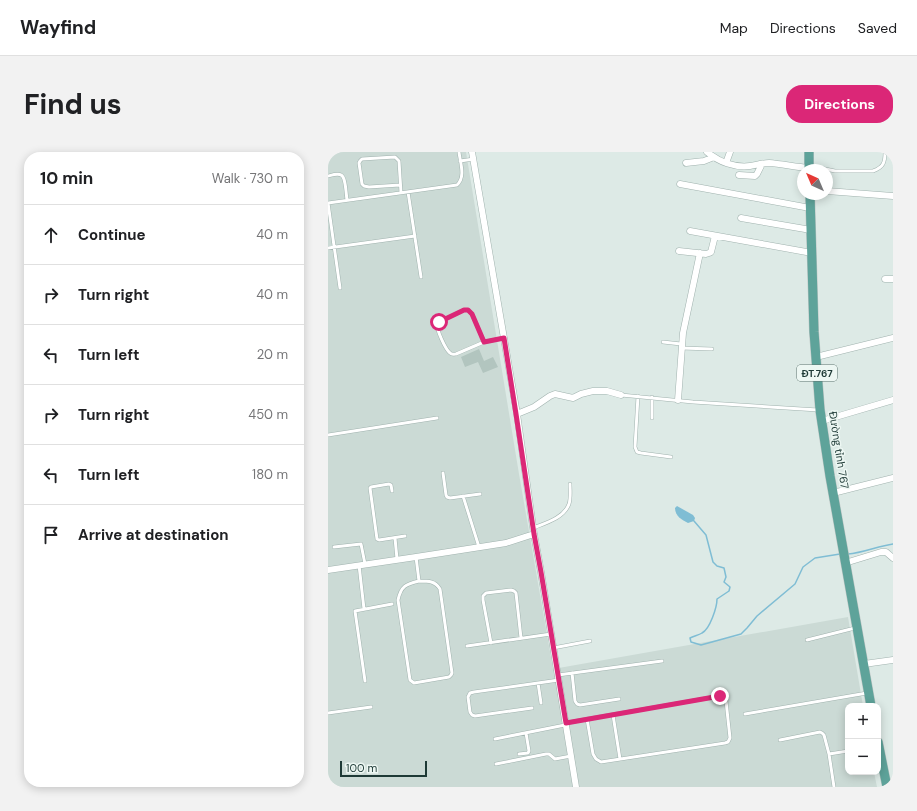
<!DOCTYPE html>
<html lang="en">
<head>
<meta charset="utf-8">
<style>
	body { margin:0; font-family:"DM Sans",sans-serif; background:#f2f2f2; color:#202124 }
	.controls { position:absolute; right:12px; bottom:12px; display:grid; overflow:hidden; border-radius:8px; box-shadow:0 2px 10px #0003 }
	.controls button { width:36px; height:36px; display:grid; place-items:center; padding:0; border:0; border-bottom:1px solid #e0e0e0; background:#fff; color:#202124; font:20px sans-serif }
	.compass { position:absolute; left:469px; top:12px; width:36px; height:36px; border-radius:50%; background:#fff; box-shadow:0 2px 10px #0003; rotate:316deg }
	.scale { position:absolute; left:12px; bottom:10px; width:87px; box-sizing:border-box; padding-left:4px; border:2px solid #1e3a36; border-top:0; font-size:11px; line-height:14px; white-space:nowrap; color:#1e3a36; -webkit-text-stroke:3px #edf7f3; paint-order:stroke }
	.stop { position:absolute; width:12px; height:12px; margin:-9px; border:3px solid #db2777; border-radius:50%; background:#fff }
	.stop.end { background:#db2777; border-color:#fff; box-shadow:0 1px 4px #0008 }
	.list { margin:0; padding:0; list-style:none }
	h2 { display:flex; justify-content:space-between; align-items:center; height:52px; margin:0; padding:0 16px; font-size:17px }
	h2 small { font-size:13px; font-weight:400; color:#757577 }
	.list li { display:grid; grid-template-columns:26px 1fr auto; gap:12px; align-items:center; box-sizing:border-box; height:60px; padding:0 16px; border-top:1px solid #e0e0e0 }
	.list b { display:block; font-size:15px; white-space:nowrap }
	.list em { font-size:13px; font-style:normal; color:#757577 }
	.icon { flex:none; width:22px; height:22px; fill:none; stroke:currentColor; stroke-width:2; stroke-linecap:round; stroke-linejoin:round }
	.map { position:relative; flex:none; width:565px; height:635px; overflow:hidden; border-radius:16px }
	header { display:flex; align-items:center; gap:24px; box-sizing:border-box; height:56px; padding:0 20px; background:#fff; border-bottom:1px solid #e0e0e0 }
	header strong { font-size:19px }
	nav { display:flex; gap:22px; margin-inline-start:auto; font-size:14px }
	.intro { display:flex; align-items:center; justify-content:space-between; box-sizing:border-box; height:96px; padding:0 24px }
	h1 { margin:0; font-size:28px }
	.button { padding:10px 18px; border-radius:16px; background:#db2777; color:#fff; font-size:14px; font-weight:700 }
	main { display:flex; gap:24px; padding:0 24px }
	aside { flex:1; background:#fff; border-radius:16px; box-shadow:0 2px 10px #0003 }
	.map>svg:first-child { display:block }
	.built { fill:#cbdad5 }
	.water { fill:#7fbdd4 }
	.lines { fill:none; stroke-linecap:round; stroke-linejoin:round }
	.stream { stroke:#7fbdd4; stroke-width:1.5 }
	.building { fill:#b2c5bf }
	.lane-casing { stroke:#a0b2ae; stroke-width:4 }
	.street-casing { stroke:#a0b2ae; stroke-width:7 }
	.primary-casing { stroke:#bcc4c3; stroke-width:10 }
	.lane { stroke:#fff; stroke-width:3 }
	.street { stroke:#fff; stroke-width:6 }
	.primary { stroke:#5ea39a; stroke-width:9 }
	.route { stroke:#db2777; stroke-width:5 }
	.labels { text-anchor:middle; stroke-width:3; stroke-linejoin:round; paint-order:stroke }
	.shield { fill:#edf7f3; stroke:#5c736f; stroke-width:1 }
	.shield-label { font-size:10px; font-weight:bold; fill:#1e3a36 }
	.street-label { font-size:11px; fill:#1e3a36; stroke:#edf7f3 }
</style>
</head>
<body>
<header>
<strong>Wayfind</strong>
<nav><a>Map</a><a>Directions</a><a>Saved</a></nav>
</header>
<div class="intro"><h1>Find us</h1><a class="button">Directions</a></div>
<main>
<aside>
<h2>10 min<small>Walk · 730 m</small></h2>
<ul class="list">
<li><svg class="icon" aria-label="ahead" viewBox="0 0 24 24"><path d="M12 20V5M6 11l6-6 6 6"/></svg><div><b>Continue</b></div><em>40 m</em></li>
<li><svg class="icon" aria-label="right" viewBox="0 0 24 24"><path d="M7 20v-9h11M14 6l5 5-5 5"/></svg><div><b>Turn right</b></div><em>40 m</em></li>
<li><svg class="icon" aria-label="left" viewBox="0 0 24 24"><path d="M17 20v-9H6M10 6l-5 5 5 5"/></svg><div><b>Turn left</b></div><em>20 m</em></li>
<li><svg class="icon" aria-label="right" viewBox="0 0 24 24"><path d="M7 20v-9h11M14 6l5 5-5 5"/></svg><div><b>Turn right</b></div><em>450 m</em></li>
<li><svg class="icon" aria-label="left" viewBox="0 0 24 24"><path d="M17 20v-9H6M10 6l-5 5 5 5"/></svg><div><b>Turn left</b></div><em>180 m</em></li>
<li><svg class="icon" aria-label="arrive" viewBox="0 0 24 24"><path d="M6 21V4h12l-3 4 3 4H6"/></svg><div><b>Arrive at destination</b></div></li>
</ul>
</aside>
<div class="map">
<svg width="565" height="635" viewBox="0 0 565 635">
	<rect width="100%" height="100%" fill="#ddeae6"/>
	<!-- built -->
	<path class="built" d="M0,0H138L191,322L225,517L520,465L535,554H520V620H546L549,635H0Z"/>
	<!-- water -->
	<path class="water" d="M349,354L365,363L367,366L366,369L360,371C354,368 347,364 347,356Z"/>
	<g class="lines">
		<!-- stream -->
		<path class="stream" d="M366,369L378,383L385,410L389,414L396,416L398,425L396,430L402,435L401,439L389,447C389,455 382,477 374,481C371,483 366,484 362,486L363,490L373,493L413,482L419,476L429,464L467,432L475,415L487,406L512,402
			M520,402C535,401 550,394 565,392"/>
	</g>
	<!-- building -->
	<path class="building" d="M151,197L156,209L165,205L170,215L155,221L150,210L137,215L133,205Z"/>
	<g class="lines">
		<!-- lane casing -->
		<g class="lane-casing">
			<path id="lane" d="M132,9L146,7
				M483,14L507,19H545C556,15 557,10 557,0
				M0,24C4,23 10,21 13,23C18,25 18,43 19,48
				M72,33L41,35L36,34L34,32L31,11L32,9L34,7L67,5L71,9L73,41
				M80,40L93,125
				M0,51L129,33C138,25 132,10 131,0
				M0,51L12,136
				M0,96L87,84
				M156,190L144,162L140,158H136L113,169L109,173C109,178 117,197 122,201C124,203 125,202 128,202L156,190L176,186
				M335,190L353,192
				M353,196L384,197
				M293,243L365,250L490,258
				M310,244L307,295L309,300L313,301L343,305
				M324,266V245
				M0,283L109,266
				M115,321L118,343L119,345L122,346L152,342
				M64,339L63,333L61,332L43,335L42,336L49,387L51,388L77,384
				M135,344L151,395
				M205,376C218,371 236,366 241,352C243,346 242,338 242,332
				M67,386L69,407
				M6,395L33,392L37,412
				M88,405L91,429
				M31,413L36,457
				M91,429C101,429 107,429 112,437L124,521L123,523L121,525L86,531L82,528L70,448C73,434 78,432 91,429Z
				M479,488L527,476
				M163,491L155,448V444L158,441L183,438L186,439L188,441L193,486
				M139,494L223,482
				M225,496L262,489
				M244,521L247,549L249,552L252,553L291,547
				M230,523L334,509
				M37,529L27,459L64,452
				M210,531L213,551
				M204,556L147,564L144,563L142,560L140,545L142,541L146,540L231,528
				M0,561L43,555
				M417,562L539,541
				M285,563L292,607
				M238,571L259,567L392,544L396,546L398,549L402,586L400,590L397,591L273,610L268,607L265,602L259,567
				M167,587L237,573
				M452,588L492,580L494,581L496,583L501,602
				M191,602L200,601L201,599L198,581
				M168,612L218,602H221L227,607L243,604
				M506,635L501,602L520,599"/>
		</g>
		<!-- street casing -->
		<g class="street-casing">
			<path id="street" d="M144,0L189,262L206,382
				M379,0C391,10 407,16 422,14C429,13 434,11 441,11C454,12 468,15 481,16
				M358,11L376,9L386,5
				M398,11L402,0
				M411,23L427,24L429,22L434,12
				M352,32L482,56
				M499,39L565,44
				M413,66L483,78
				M362,79L484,101
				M351,99L378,102L381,101L383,100L387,84
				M557,127H565
				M488,205L565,186
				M350,248L355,181L372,101
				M189,262L206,255L222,244L227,242L245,246L253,242L265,239H279L293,243
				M494,269L565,248
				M505,341L565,326
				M517,411L553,400H558L565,406
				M0,418L88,405L178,391L206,382L213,420L248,635
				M536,512L565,508"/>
		</g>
		<!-- primary casing -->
		<g class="primary-casing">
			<path id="primary" d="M481,0V18
				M482,42L486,180L492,258L502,324L543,554
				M550,590L559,635"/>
		</g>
		<!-- lane -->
		<use href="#lane" class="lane"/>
		<!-- street -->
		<use href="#street" class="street"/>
		<!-- primary -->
		<use href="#primary" class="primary"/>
	</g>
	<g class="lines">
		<!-- route -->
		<path class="route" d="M111,170L136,158H140L144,162L156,190L176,186L188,262L206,382L213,420L238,571L392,544"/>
	</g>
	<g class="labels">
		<!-- shield labels -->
		<rect class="shield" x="469" y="213" width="40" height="16" rx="3"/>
		<g class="shield-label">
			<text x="489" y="225">ĐT.767</text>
		</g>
		<!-- street labels -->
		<g class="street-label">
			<text transform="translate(511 298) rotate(81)" y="4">Đường tỉnh 767</text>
		</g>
	</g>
</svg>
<div class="controls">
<button>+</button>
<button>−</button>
</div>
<svg class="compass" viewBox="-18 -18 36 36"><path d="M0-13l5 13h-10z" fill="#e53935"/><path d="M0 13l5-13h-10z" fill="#757577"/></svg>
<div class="scale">100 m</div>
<div class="stop" style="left:111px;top:170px"></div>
<div class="stop end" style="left:392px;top:544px"></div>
</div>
</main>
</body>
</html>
